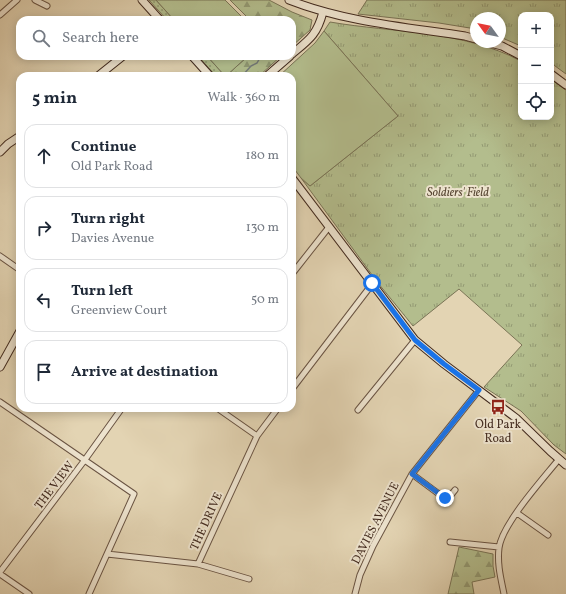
<!DOCTYPE html>
<html lang="en">
<head>
<meta charset="utf-8">
<style>
	body { margin:0; font-family:Vollkorn,serif; background:#f2f2f3; color:#1f2937 }
	.controls { position:absolute; right:12px; top:12px; display:grid; overflow:hidden; border-radius:8px; box-shadow:0 2px 10px #0003 }
	.controls button { width:36px; height:36px; display:grid; place-items:center; padding:0; border:0; border-bottom:1px solid #e0e1e3; background:#fff; color:#1f2937; font:20px sans-serif }
	.compass { position:absolute; left:470px; top:12px; width:36px; height:36px; border-radius:50%; background:#fff; box-shadow:0 2px 10px #0003; rotate:303deg }
	.stop { position:absolute; width:12px; height:12px; margin:-9px; border:3px solid #1a73e8; border-radius:50%; background:#fff }
	.stop.end { background:#1a73e8; border-color:#fff; box-shadow:0 1px 4px #0008 }
	.list { margin:0; padding:0; list-style:none }
	h2 { display:flex; justify-content:space-between; align-items:center; height:52px; margin:0; padding:0 16px; font-size:17px }
	h2 small { font-size:13px; font-weight:400; color:#747a83 }
	.list li { display:grid; grid-template-columns:26px 1fr auto; gap:12px; align-items:center; box-sizing:border-box; height:64px; margin:0 8px 8px; padding:0 8px; border:1px solid #e0e1e3; border-radius:12px }
	.list b { display:block; font-size:15px; white-space:nowrap }
	.list p { margin:0; font-size:13px; white-space:nowrap; color:#747a83 }
	.list em { font-size:13px; font-style:normal; color:#747a83 }
	.icon { flex:none; width:22px; height:22px; fill:none; stroke:currentColor; stroke-width:2; stroke-linecap:round; stroke-linejoin:round }
	.map { position:relative; flex:none; width:566px; height:594px; overflow:hidden }
	.search { position:absolute; background:#fff; box-shadow:0 2px 10px #0003; left:16px; top:16px; width:280px; height:44px; display:flex; align-items:center; gap:10px; box-sizing:border-box; padding:0 14px; border-radius:12px; color:#747a83; font-size:15px }
	.panel { position:absolute; background:#fff; box-shadow:0 2px 10px #0003; left:16px; top:72px; width:280px; height:340px; border-radius:12px }
	.map>svg:first-child { display:block }
	.grass { fill:url(#grass-dots); stroke:#7a7456 }
	.forest { fill:url(#forest-firs); stroke:#7a7456 }
	.park { fill:url(#park-tufts); stroke:#7a7456 }
	.garden { fill:#b3bd8d; stroke:#7a7456 }
	.lines { fill:none; stroke-linecap:round; stroke-linejoin:round }
	.stream { stroke:#787d7b; stroke-width:1.5 }
	.street-casing { stroke:#6a5443; stroke-width:7 }
	.secondary-casing { stroke:#422a1e; stroke-width:9 }
	.street { stroke:#ede3ce; stroke-width:5 }
	.secondary { stroke:#ede3ce; stroke-width:7 }
	.route { stroke:#1a73e8; stroke-width:5 }
	.labels { text-anchor:middle; stroke-width:4; stroke-linejoin:round; paint-order:stroke }
	.park-label { font-size:12px; font-style:italic; fill:#594734; stroke:#ede3ce }
	.poi-label { font-size:12px; fill:#422a1e; stroke:#ede3ce }
	.street-label { font-size:12px; fill:#422a1e; stroke:#ede3ce }
</style>
</head>
<body>
<div class="map">
<svg width="566" height="594" viewBox="0 0 566 594">
	<defs>
		<pattern id="grass-dots" width="8" height="8" patternUnits="userSpaceOnUse"><rect width="8" height="8" fill="#b3bd8d"/><path d="M2 2h.1M6 6h.1" fill="none" stroke="#939a73" stroke-width="1.8" stroke-linecap="round"/></pattern>
		<pattern id="forest-firs" width="22" height="20" patternUnits="userSpaceOnUse"><rect width="22" height="20" fill="#b3bd8d"/><path d="M5 1l3.5 6h-7zM16 11l3.5 6h-7z" fill="#939a73"/></pattern>
		<pattern id="park-tufts" width="24" height="20" patternUnits="userSpaceOnUse"><rect width="24" height="20" fill="#b3bd8d"/><path d="M3 7l-1-3M5 7V3M7 7l1-3M15 17l-1-3M17 17v-4M19 17l1-3" fill="none" stroke="#939a73"/></pattern>
	</defs>
	<rect width="100%" height="100%" fill="#e3d4b3"/>
	<filter id="stains"><feTurbulence type="fractalNoise" baseFrequency=".005" numOctaves="4"/><feColorMatrix values="0 0 0 0 .2 0 0 0 0 .09 0 0 0 0 .02 0 0 0 .5 -.17"/></filter>
	<radialGradient id="worn" r=".72"><stop offset=".6" stop-color="#630" stop-opacity="0"/><stop offset="1" stop-color="#630" stop-opacity=".3"/></radialGradient>
	<!-- grass -->
	<path class="grass" d="M149,0H156L174,20H167Z
		M198,56H207L225,76H216Z"/>
	<!-- forest -->
	<path class="forest" d="M230,0H269L292,12L312,20L310,30L292,46V20H250Z
		M248,56H281L259,76H226Z
		M459,547L493,554V566L495,577L472,582L474,594H448Z"/>
	<!-- park -->
	<path class="park" d="M367,0H566V74L551,63V15H521V46L500,37V18H476V29L439,23L358,14Z
		M330,22C394,33 462,30 521,61V117H551V79L566,90V454L554,445L521,411L484,387L522,345L459,289L413,326L378,283L301,178L310,186L398,116L324,31Z"/>
	<!-- garden -->
	<path class="garden" d="M156,0H225L245,20H174Z
		M324,31L398,116L310,186L301,178L292,166V76H279L315,43Z
		M207,56H248L226,76H225Z"/>
	<g class="lines">
		<!-- stream -->
		<path class="stream" d="M242,76L251,66L257,63L261,56"/>
		<!-- street casing -->
		<g class="street-casing">
			<path id="street" d="M35,0L47,6
				M0,15L17,0
				M0,256L20,270
				M292,274L329,227
				M292,389L373,283
				M0,402L134,494L89,594
				M217,408L257,436
				M358,410L415,340
				M412,474L447,500L455,490
				M517,513L548,535
				M450,542L499,547
				M107,554L198,564L257,436L278,408
				M198,564L249,579
				M0,572L84,461L122,408
				M0,574L29,594
				M355,594L360,575L373,546L412,474L479,390
				M504,594C501,579 497,564 499,548C502,524 543,479 559,459"/>
		</g>
		<!-- secondary casing -->
		<g class="secondary-casing">
			<path id="secondary" d="M142,0L160,20
				M289,0C345,22 406,27 465,36L476,39
				M486,42L502,46L521,56
				M292,54C309,40 317,35 323,12
				M192,56L210,76
				M551,74L566,85
				M98,76L123,56
				M267,76L290,56
				M0,152L8,144L20,136
				M292,178L415,340L444,364L516,418L550,451L566,465
				M0,367L20,331"/>
		</g>
		<!-- street -->
		<use href="#street" class="street"/>
		<!-- secondary -->
		<use href="#secondary" class="secondary"/>
	</g>
	<g class="lines">
		<!-- route -->
		<path class="route" d="M372,283L415,340L444,364L479,390L412,474L445,498"/>
	</g>
	<!-- icons -->
	<defs>
		<g id="bus-bare" transform="scale(1.2)"><path d="M-5-6H5V4H4V6H2V4H-2V6H-4V4H-5ZM-3.5-4V0h7V-4ZM-3.5 1.2v1.5H-2V1.2ZM2 1.2v1.5H3.5V1.2Z" fill="#8f2418" stroke="#ede3ce" stroke-width="2.5" paint-order="stroke"/></g>
	</defs>
	<g fill-rule="evenodd">
		<use href="#bus-bare" x="498" y="407"/>
	</g>
	<g class="labels">
		<!-- park labels -->
		<g class="park-label">
			<text x="458" y="196">Soldiers' Field</text>
		</g>
		<!-- poi labels -->
		<g class="poi-label">
			<text x="498" y="428">Old Park<tspan x="498" dy="14">Road</tspan></text>
		</g>
		<!-- street labels -->
		<g class="street-label">
			<text transform="translate(54 485) rotate(-53)" y="4">THE VIEW</text>
			<text transform="translate(206 521) rotate(-66)" y="4">THE DRIVE</text>
			<text transform="translate(375 523) rotate(-63)" y="4">DAVIES AVENUE</text>
		</g>
	</g>
	<rect width="100%" height="100%" filter="url(#stains)"/>
	<rect width="100%" height="100%" fill="url(#worn)"/>
</svg>
<div class="controls">
<button>+</button>
<button>−</button>
<button><svg class="icon" aria-label="locate" viewBox="0 0 24 24"><circle cx="12" cy="12" r="6"/><path d="M12 2v4M12 18v4M2 12h4M18 12h4"/></svg></button>
</div>
<svg class="compass" viewBox="-18 -18 36 36"><path d="M0-13l5 13h-10z" fill="#e53935"/><path d="M0 13l5-13h-10z" fill="#747a83"/></svg>
<div class="stop" style="left:372px;top:283px"></div>
<div class="stop end" style="left:445px;top:498px"></div>
<div class="search"><svg class="icon" aria-label="search" viewBox="0 0 24 24"><circle cx="10" cy="10" r="6"/><path d="M15 15l6 6"/></svg>Search here</div>
<section class="panel">
<h2>5 min<small>Walk · 360 m</small></h2>
<ul class="list">
<li><svg class="icon" aria-label="ahead" viewBox="0 0 24 24"><path d="M12 20V5M6 11l6-6 6 6"/></svg><div><b>Continue</b><p>Old Park Road</p></div><em>180 m</em></li>
<li><svg class="icon" aria-label="right" viewBox="0 0 24 24"><path d="M7 20v-9h11M14 6l5 5-5 5"/></svg><div><b>Turn right</b><p>Davies Avenue</p></div><em>130 m</em></li>
<li><svg class="icon" aria-label="left" viewBox="0 0 24 24"><path d="M17 20v-9H6M10 6l-5 5 5 5"/></svg><div><b>Turn left</b><p>Greenview Court</p></div><em>50 m</em></li>
<li><svg class="icon" aria-label="arrive" viewBox="0 0 24 24"><path d="M6 21V4h12l-3 4 3 4H6"/></svg><div><b>Arrive at destination</b></div></li>
</ul>
</section>
</div>
</body>
</html>
